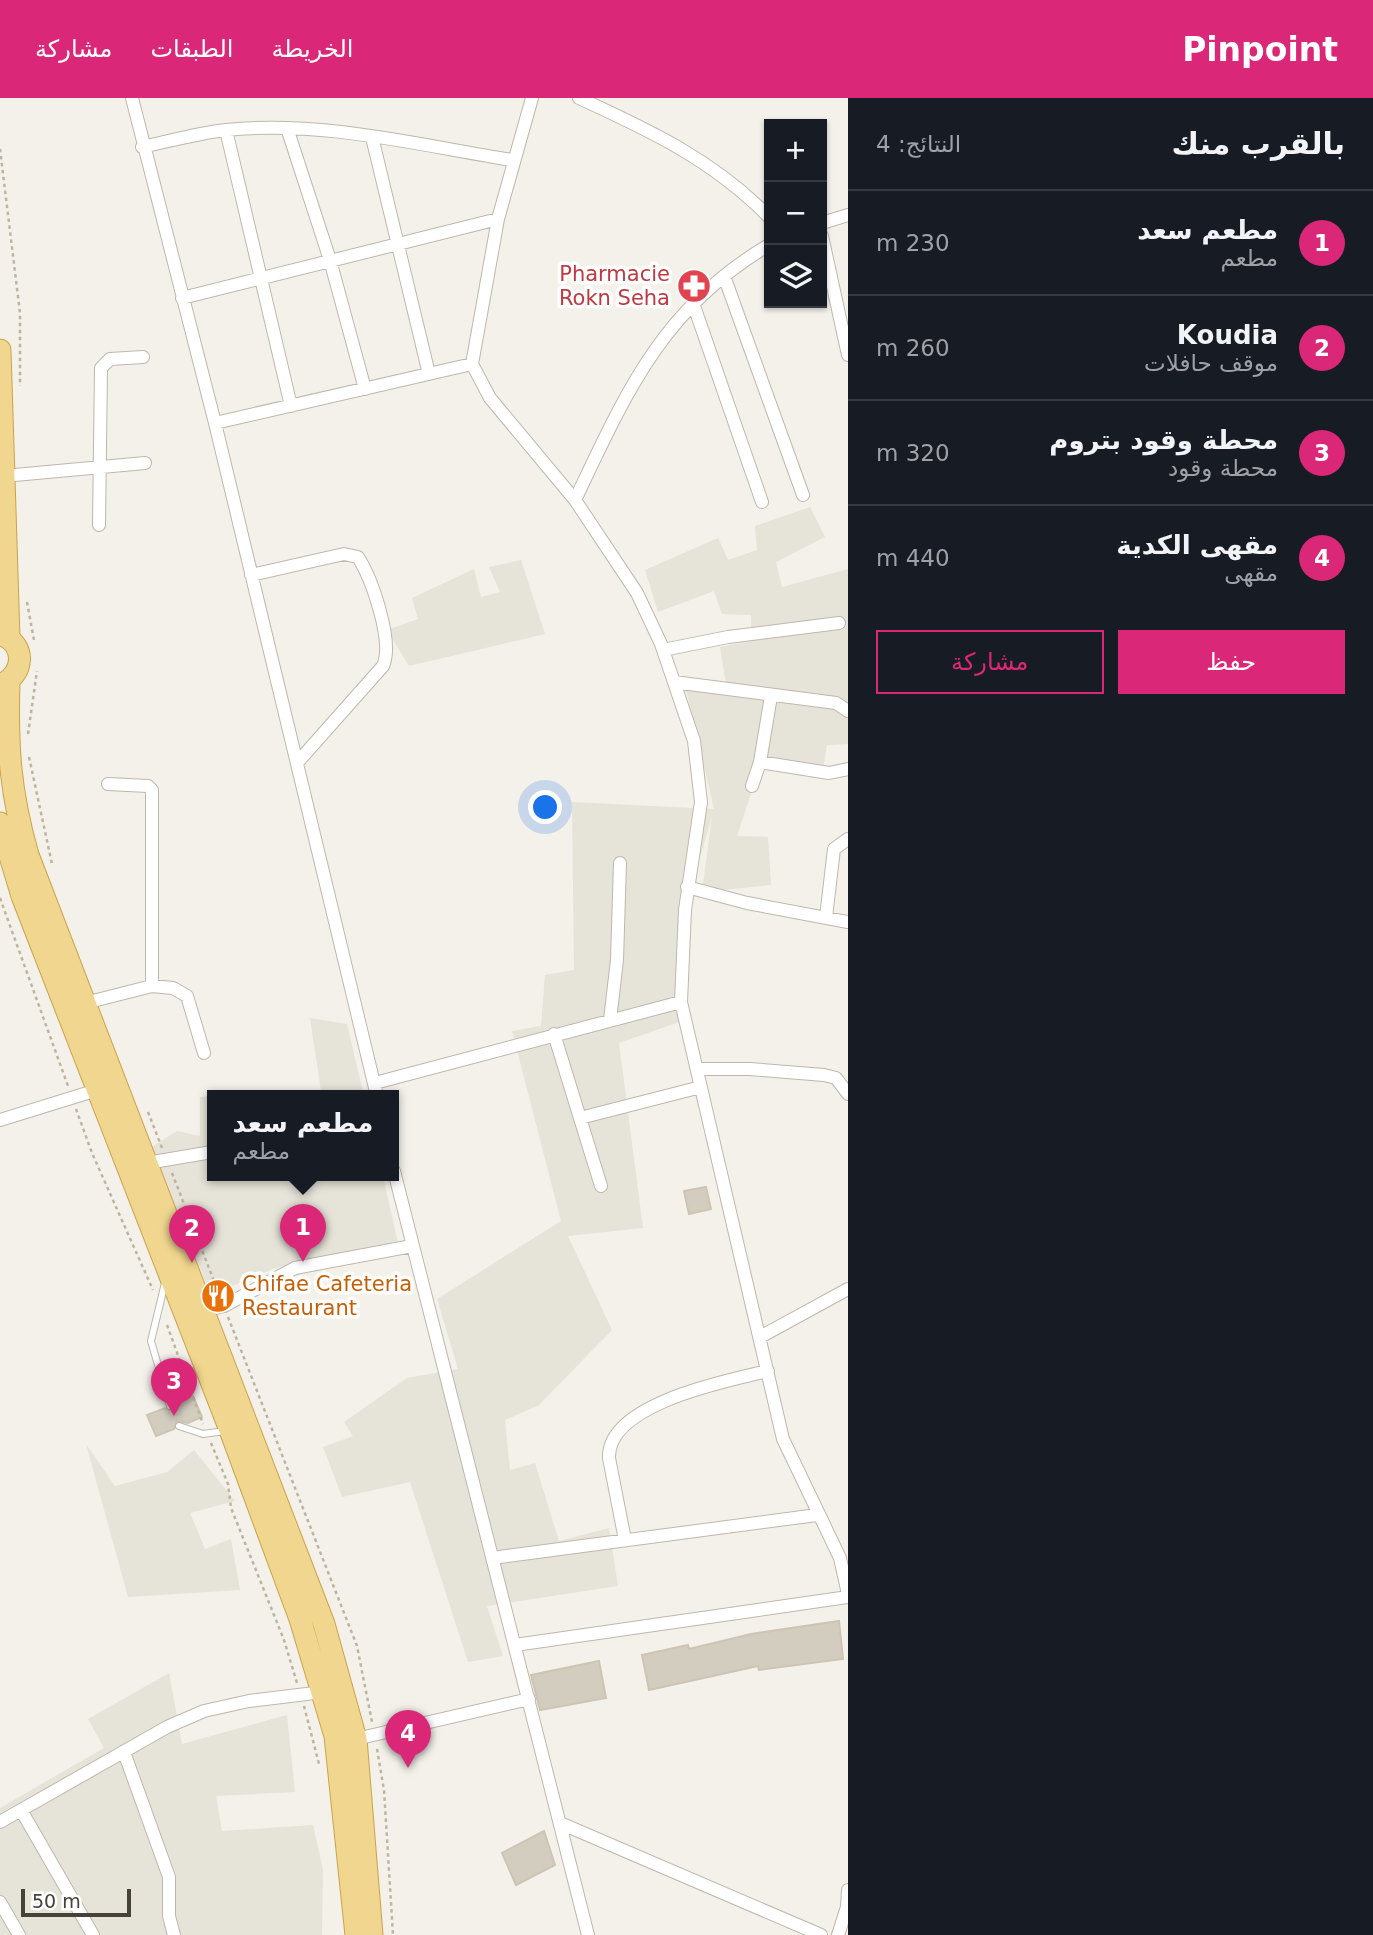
<!DOCTYPE html>
<html lang="ar">
<head>
<meta charset="utf-8">
<style>
	body { margin:0; font-family:"DejaVu Sans","Noto Sans Arabic",sans-serif; background:#20242c; color:#f1f3f6; direction:rtl }
	.controls { position:absolute; right:21px; top:21px; display:grid; overflow:hidden; border-radius:0px; box-shadow:0 2px 5px #0004 }
	.controls button { width:63px; height:63px; display:grid; place-items:center; padding:0; border:0; border-bottom:2px solid #363941; background:#171b24; color:#f1f3f6; font:35px sans-serif }
	.scale { position:absolute; left:21px; bottom:18px; width:110px; box-sizing:border-box; padding-left:7px; border:4px solid #464139; border-top:0; font-size:19px; line-height:24px; white-space:nowrap; color:#464139; -webkit-text-stroke:5px #fff; paint-order:stroke }
	.you { position:absolute; left:546px; top:710px; width:24px; height:24px; margin:-18px; border:5px solid #fff; border-radius:50%; background:#1a73e8; box-shadow:0 0 0 10px #1a73e833 }
	.badge { display:grid; place-items:center; width:46px; height:46px; border-radius:50%; background:#db2777; color:#fff; font-size:23px; font-weight:700 }
	.pin { position:absolute; translate:-50% -58px; filter:drop-shadow(0 2px 4px #0008) }
	.pin::after { content:''; position:absolute; top:37px; width:24px; height:21px; background:inherit; clip-path:polygon(0 0,100% 0,50% 100%) }
	.popup { position:absolute; left:207px; top:992px; width:192px; height:91px; box-sizing:border-box; display:grid; place-content:center; border-radius:0px; background:#171b24; filter:drop-shadow(0 2px 5px #0005); font-size:23px; white-space:nowrap; color:#9ea1a6 }
	.popup b { font-size:26px; color:#f1f3f6 }
	.popup::after { content:''; position:absolute; left:50%; top:100%; margin-left:-14px; border:14px solid transparent; border-top-color:#171b24 }
	.list { margin:0; padding:0; list-style:none }
	h2 { display:flex; justify-content:space-between; align-items:center; height:91px; margin:0; padding:0 28px; font-size:30px }
	h2 small { font-size:23px; font-weight:400; color:#9ea1a6 }
	.list li { display:grid; grid-template-columns:46px 1fr auto; gap:21px; align-items:center; box-sizing:border-box; height:105px; padding:0 28px; border-top:2px solid #363941 }
	.list b { display:block; font-size:26px; white-space:nowrap }
	.list p { margin:0; font-size:23px; white-space:nowrap; color:#9ea1a6 }
	.list em { font-size:23px; font-style:normal; color:#9ea1a6 }
	.actions { display:flex; gap:14px; padding:21px 28px }
	.actions a { flex:1; padding:16px 0; border:2px solid #db2777; border-radius:0px; text-align:center; font-size:24px; color:#db2777 }
	.actions .main { background:#db2777; color:#fff }
	.icon { flex:none; width:38px; height:38px; fill:none; stroke:currentColor; stroke-width:2; stroke-linecap:round; stroke-linejoin:round }
	.map { position:relative; flex:none; width:848px; height:1837px; overflow:hidden; direction:ltr }
	header { display:flex; align-items:center; gap:42px; box-sizing:border-box; height:98px; padding:0 35px; background:#db2777; color:#fff }
	header strong { font-size:33px }
	nav { display:flex; gap:38px; margin-inline-start:auto; font-size:24px }
	main { display:flex }
	aside { flex:1; background:#171b24 }
	.map>svg:first-child { display:block }
	.residential { fill:#e6e3d8 }
	.building { fill:#d3cdc0; stroke:#cdc5b4; stroke-width:2 }
	.lines { fill:none; stroke-linecap:round; stroke-linejoin:round }
	.service-casing { stroke:#bdb8ad; stroke-width:8 }
	.minor-casing { stroke:#bdb8ad; stroke-width:14 }
	.trunk-casing { stroke:#cca24b; stroke-width:23 }
	.path { stroke:#beb5a0; stroke-width:2.5; stroke-dasharray:3.5 3.5; stroke-linecap:butt }
	.service { stroke:#fff; stroke-width:6 }
	.minor { stroke:#fff; stroke-width:12 }
	.trunk { stroke:#f0d68e; stroke-width:21 }
	.labels { text-anchor:middle; stroke-width:7; stroke-linejoin:round; paint-order:stroke }
	.health-label { font-size:21px; fill:#be3a42; stroke:#fff; text-anchor:end }
	.food-label { font-size:21px; fill:#c56008; stroke:#fff; text-anchor:start }
</style>
</head>
<body>
<header>
<strong>Pinpoint</strong>
<nav><a>الخريطة</a><a>الطبقات</a><a>مشاركة</a></nav>
</header>
<main>
<aside>
<h2>بالقرب منك<small>النتائج: 4</small></h2>
<ul class="list">
<li><span class="badge">1</span><div><b>مطعم سعد</b><p>مطعم</p></div><em>230 m</em></li>
<li><span class="badge">2</span><div><b>Koudia</b><p>موقف حافلات</p></div><em>260 m</em></li>
<li><span class="badge">3</span><div><b>محطة وقود بتروم</b><p>محطة وقود</p></div><em>320 m</em></li>
<li><span class="badge">4</span><div><b>مقهى الكدية</b><p>مقهى</p></div><em>440 m</em></li>
</ul>
<div class="actions"><a class="main">حفظ</a><a>مشاركة</a></div>
</aside>
<div class="map">
<svg width="848" height="1837" viewBox="0 0 848 1837">
	<rect width="100%" height="100%" fill="#f3f1ea"/>
	<!-- residential -->
	<path class="residential" d="M810,409L825,439L776,464L782,489L848,471V646L827,647L823,671L760,668L737,738L768,739L771,787L702,794L712,719L692,786L685,922L619,945L643,1130L568,1138L612,1232L539,1307L505,1322L510,1372L535,1365L559,1443L609,1430L618,1488L487,1508L503,1558L468,1564L410,1384L342,1399L323,1349L353,1338L344,1324L407,1280L458,1271L437,1201L561,1123L512,933L541,928L545,877L574,872L572,704L714,711L686,592L726,586L720,549L751,543V517L722,516L714,493L658,514L645,472L718,440L728,462L757,452L755,428Z
		M521,462L545,536L409,568L387,532L418,521L412,500L474,471L481,499L500,494L489,469Z
		M310,920L347,926L364,998H217L321,993Z
		M212,998V1078H383L399,1150L275,1170L211,1197L150,1050L177,1033L200,1038V999Z
		M86,1346L115,1388L167,1374L194,1352L235,1403L190,1415L205,1451L231,1441L240,1492L128,1499Z
		M169,1575L182,1646L287,1617L295,1694L216,1698L222,1733L313,1727L323,1771L322,1837H0V1710L104,1650L88,1621Z"/>
	<!-- building -->
	<path class="building" d="M706,1089L711,1111L689,1116L684,1093Z
		M193,1298L202,1319L188,1325L177,1323L174,1331L156,1338L147,1317L165,1310L172,1313L175,1305Z
		M839,1523L843,1561L759,1572L758,1568L649,1592L642,1557L688,1547L689,1551L751,1536Z
		M599,1563L606,1600L540,1612L531,1577Z
		M544,1733L555,1767L516,1787L502,1755Z"/>
	<g class="lines">
		<!-- service casing -->
		<g class="service-casing">
			<path id="service" d="M165,1185L151,1243L170,1308
				M179,1328L203,1336L225,1333"/>
		</g>
		<!-- minor casing -->
		<g class="minor-casing">
			<path id="minor" d="M132,0L215,325L377,998
				M532,0L498,121L472,266L490,300L575,402L637,495L661,546L694,643L701,704L685,812L681,904L783,1341L840,1460L848,1496
				M579,0C651,33 713,62 769,119
				M287,30L330,162L365,291
				M226,32L291,308
				M372,39L429,276
				M142,49C170,43 198,35 226,32C322,22 418,47 512,62
				M822,125L848,117
				M822,138L848,257
				M724,178L803,397
				M182,200L498,121
				M693,205L762,404
				M215,325L472,266
				M4,378L145,365
				M575,402C626,295 662,210 769,147
				M99,427L101,270L110,261L143,259
				M251,477L344,456L358,459C372,481 394,544 383,568L297,665
				M663,552L728,539L839,525
				M674,584L836,605L848,613
				M760,664L771,598
				M752,688L760,664L829,675L848,671
				M687,789L747,805L848,824
				M826,819L834,751L848,741
				M152,888L173,890L187,898L204,955
				M85,905L152,888V692L148,688L108,686
				M610,922L617,862L620,765
				M554,936L601,1088
				M697,971H750L824,977L836,980L848,996
				M375,985L681,904
				M580,1020L701,989
				M0,1022L97,992
				M147,1065L212,1054
				M394,1073L588,1837
				M202,1213L224,1208L295,1170L412,1148
				M760,1239L848,1191
				M625,1442L609,1360C607,1306 726,1283 768,1273
				M492,1460L817,1417
				M515,1547L848,1499
				M356,1641L529,1601
				M124,1654L169,1779V1818L174,1837
				M21,1712L93,1837
				M0,1724L167,1629L204,1613L249,1603L323,1594
				M560,1725L821,1837
				M0,1804L19,1837
				M838,1837L847,1809L848,1792"/>
		</g>
		<!-- trunk casing -->
		<g class="trunk-casing">
			<path id="trunk" d="M0,252L9,540
				M0,536C27,546 25,577 0,587
				M9,583C7,649 10,694 28,757L324,1526L356,1641L372,1837
				M0,725L22,798L230,1332L300,1521L335,1638L356,1837"/>
		</g>
		<!-- path -->
		<path class="path" d="M0,51L20,215V288
			M27,504L34,542
			M28,636L37,573
			M29,659L52,766
			M0,800L68,988
			M76,1011L92,1055L153,1192
			M148,1014L162,1050
			M172,1075L219,1196
			M228,1219L357,1548L372,1624
			M167,1227L203,1326
			M211,1345L228,1386L231,1410L284,1542L297,1585
			M304,1608L319,1666
			M377,1651L384,1692L393,1837"/>
		<!-- service -->
		<use href="#service" class="service"/>
		<!-- minor -->
		<use href="#minor" class="minor"/>
		<!-- trunk -->
		<use href="#trunk" class="trunk"/>
	</g>
	<!-- icons -->
	<defs>
		<g id="pharmacy-disc" transform="scale(1.75)"><circle r="9.5" fill="#e0444e" stroke="#fff"/><path d="M-2-6h4v4h4v4h-4v4h-4v-4h-4v-4h4Z" fill="#fff"/></g>
		<g id="restaurant-disc" transform="scale(1.75)"><circle r="9.5" fill="#e8710a" stroke="#fff"/><path d="M-5-6h1v4h1v-4h1v4h1v-4h1v5L-1.5 .5V6h-2V.5L-5-1ZM5-6V6H3V1.5H1.5Q1.5-4 5-6Z" fill="#fff"/></g>
	</defs>
	<g fill-rule="evenodd">
		<use href="#pharmacy-disc" x="694" y="188"/>
		<use href="#restaurant-disc" x="218" y="1198"/>
	</g>
	<g class="labels">
		<!-- health labels -->
		<g class="health-label">
			<text x="670" y="183">Pharmacie<tspan x="670" dy="24">Rokn Seha</tspan></text>
		</g>
		<!-- food labels -->
		<g class="food-label">
			<text x="242" y="1193">Chifae Cafeteria<tspan x="242" dy="24">Restaurant</tspan></text>
		</g>
	</g>
</svg>
<div class="controls">
<button>+</button>
<button>−</button>
<button><svg class="icon" aria-label="layers" viewBox="0 0 24 24"><path d="M12 4l9 5-9 5-9-5zM3 14l9 5 9-5"/></svg></button>
</div>
<div class="scale">50 m</div>
<div class="you"></div>
<div class="pin badge" style="left:303px;top:1164px">1</div>
<div class="popup"><b>مطعم سعد</b>مطعم</div>
<div class="pin badge" style="left:192px;top:1165px">2</div>
<div class="pin badge" style="left:174px;top:1318px">3</div>
<div class="pin badge" style="left:408px;top:1670px">4</div>
</div>
</main>
</body>
</html>
